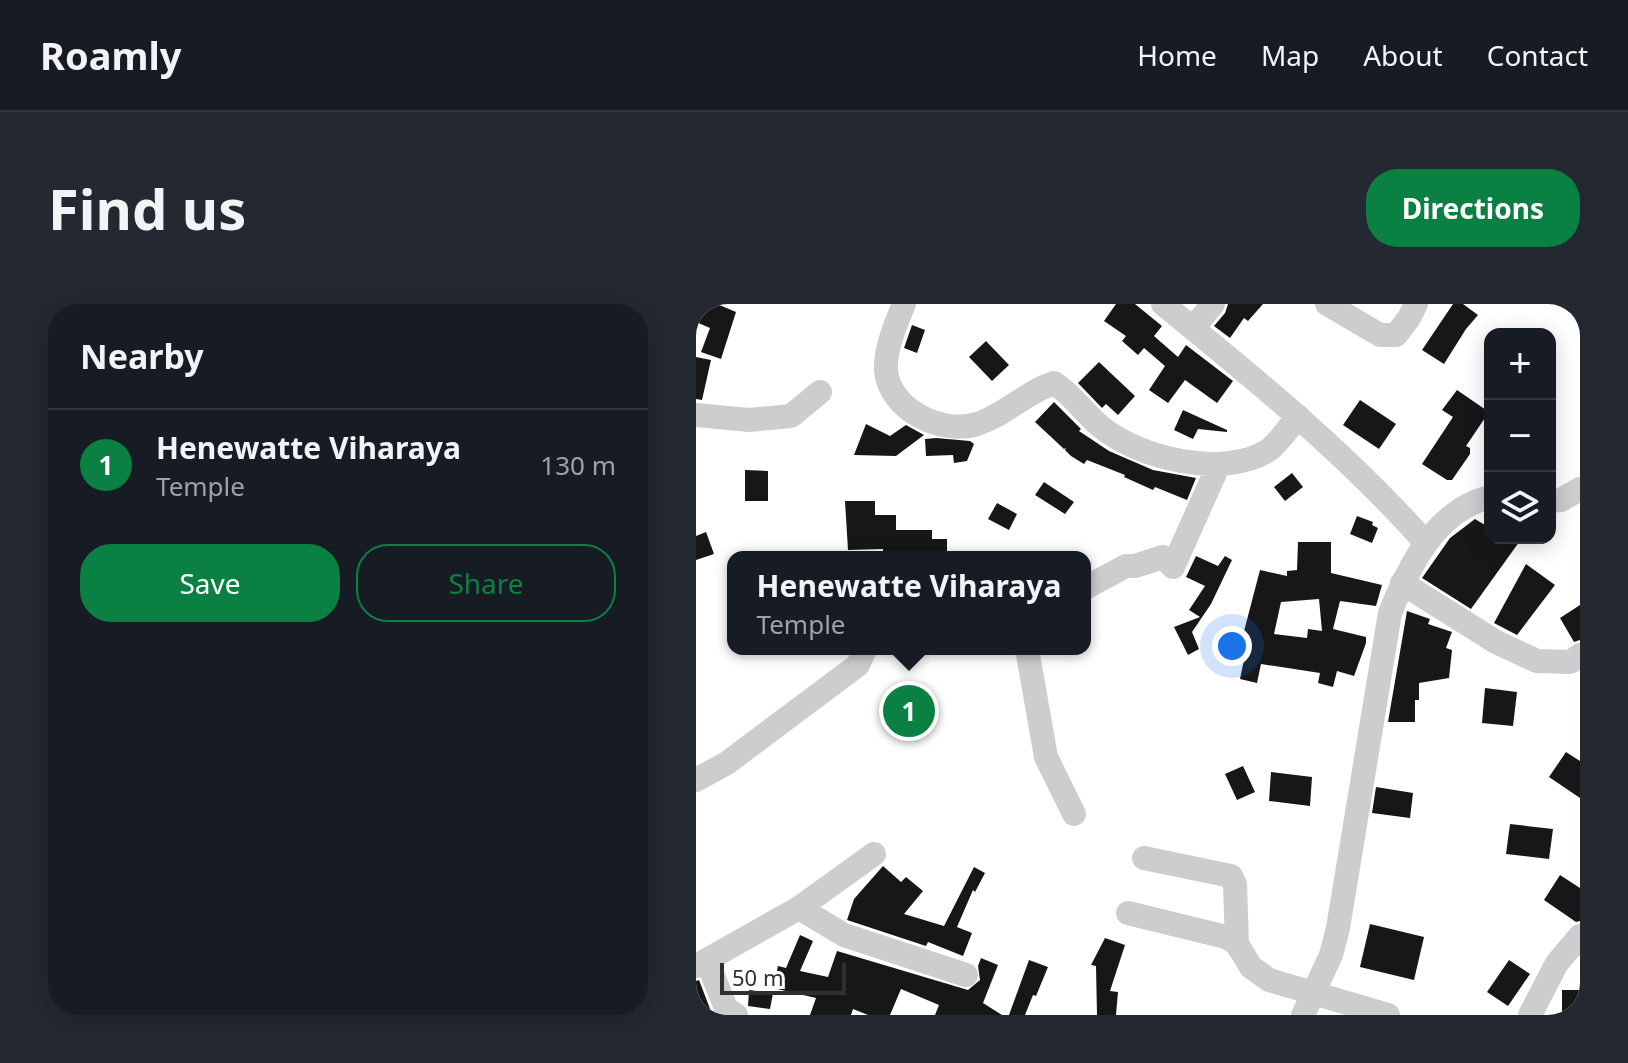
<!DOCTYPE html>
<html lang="en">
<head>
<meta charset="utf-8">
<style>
	body { margin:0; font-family:"Noto Sans",sans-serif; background:#242831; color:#f1f3f6 }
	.controls { position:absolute; right:24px; top:24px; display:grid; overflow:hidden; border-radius:16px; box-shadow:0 4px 20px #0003 }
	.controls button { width:72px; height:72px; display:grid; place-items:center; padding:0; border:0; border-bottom:2px solid #363941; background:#171b24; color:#f1f3f6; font:40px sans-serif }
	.scale { position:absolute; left:24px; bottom:20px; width:126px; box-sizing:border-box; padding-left:8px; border:4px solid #303030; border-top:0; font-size:22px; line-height:28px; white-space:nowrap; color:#303030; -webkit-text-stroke:6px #fff; paint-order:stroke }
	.you { position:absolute; left:536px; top:342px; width:28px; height:28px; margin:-20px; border:6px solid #fff; border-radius:50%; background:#1a73e8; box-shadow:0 0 0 12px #1a73e833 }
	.badge { display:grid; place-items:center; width:52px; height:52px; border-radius:50%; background:#0b8043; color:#fff; font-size:26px; font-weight:700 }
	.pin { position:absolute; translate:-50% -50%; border:4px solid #fff; box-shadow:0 2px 8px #0006 }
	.popup { position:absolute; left:31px; top:247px; width:364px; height:104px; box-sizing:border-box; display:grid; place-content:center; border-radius:16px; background:#171b24; filter:drop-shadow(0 2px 6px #0005); font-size:26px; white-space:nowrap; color:#9ea1a6 }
	.popup b { font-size:30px; color:#f1f3f6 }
	.popup::after { content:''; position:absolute; left:50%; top:100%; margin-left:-16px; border:16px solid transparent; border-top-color:#171b24 }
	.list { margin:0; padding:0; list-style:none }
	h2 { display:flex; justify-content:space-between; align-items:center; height:104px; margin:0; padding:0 32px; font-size:34px }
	h2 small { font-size:26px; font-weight:400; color:#9ea1a6 }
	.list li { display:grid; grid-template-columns:52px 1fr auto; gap:24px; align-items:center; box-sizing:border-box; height:112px; padding:0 32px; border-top:2px solid #363941 }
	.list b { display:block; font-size:30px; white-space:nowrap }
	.list p { margin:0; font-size:26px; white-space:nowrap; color:#9ea1a6 }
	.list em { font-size:26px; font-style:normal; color:#9ea1a6 }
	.actions { display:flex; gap:16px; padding:24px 32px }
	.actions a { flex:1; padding:18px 0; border:2px solid #0b8043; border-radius:32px; text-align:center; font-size:28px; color:#0b8043 }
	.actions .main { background:#0b8043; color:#fff }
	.icon { flex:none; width:44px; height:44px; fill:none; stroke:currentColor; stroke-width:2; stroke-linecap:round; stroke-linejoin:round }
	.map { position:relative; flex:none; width:884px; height:711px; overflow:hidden; border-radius:32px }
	header { display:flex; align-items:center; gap:48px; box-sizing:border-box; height:112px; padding:0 40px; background:#171b24; border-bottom:2px solid #363941 }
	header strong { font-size:38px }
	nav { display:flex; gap:44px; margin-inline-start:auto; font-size:28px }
	.intro { display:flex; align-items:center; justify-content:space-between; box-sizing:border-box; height:192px; padding:0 48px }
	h1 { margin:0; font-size:56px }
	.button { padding:20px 36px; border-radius:32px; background:#0b8043; color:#fff; font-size:28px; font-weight:700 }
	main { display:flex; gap:48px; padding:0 48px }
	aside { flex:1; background:#171b24; border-radius:32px; box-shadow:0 4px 20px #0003 }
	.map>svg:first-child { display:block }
	.building { fill:#171717; fill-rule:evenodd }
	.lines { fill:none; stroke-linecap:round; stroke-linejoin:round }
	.minor { stroke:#cdcdcd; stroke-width:24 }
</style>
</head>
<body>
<header>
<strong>Roamly</strong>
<nav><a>Home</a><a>Map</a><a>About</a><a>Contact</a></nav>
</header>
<div class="intro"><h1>Find us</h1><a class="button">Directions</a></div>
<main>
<aside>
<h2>Nearby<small></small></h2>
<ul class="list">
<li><span class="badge">1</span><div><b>Henewatte Viharaya</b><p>Temple</p></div><em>130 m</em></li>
</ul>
<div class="actions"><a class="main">Save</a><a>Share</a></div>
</aside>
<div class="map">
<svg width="884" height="711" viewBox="0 0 884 711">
	<rect width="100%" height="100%" fill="#fff"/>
	<!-- building -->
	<path class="building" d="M7,0H21L40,8L25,55L5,48L14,24L0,18Z
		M420,0H439L466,22L458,32L482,53L490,41L537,77L521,99L489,76L472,99L453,86L469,62L448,44L442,51L426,37L430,32L408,17Z
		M532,0H567L552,17L548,14L534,34L518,22L529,9Z
		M757,0H767L782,11L770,25L748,60L726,46Z
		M216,21L229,26L221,49L208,44Z
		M290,37L313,61L296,77L273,53Z
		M0,53L15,56L6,96L0,95Z
		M403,58L439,92L422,111L410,100L406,104L382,79Z
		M761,86L793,108L770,142L774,144V150L756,176H751L726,160L757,113L746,106Z
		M664,96L700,120L683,145L647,121Z
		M358,98L385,125L383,127L413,147L457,166L500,174L491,196L459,183L457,186L428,173L429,171L391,156L388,160L375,152L369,146L370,144L368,145L339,118Z
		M487,106L531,126V128L502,125L497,135L478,126Z
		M170,120L194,132L210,121L228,131L200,152L158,151Z
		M240,134L274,137L278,140L271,157L258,159L257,151L230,152L229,135Z
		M49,166L72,167V197H49Z
		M596,169L607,183L589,197L578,183Z
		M348,178L378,198L369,210L339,191Z
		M149,197H179V211H200V226H236V235H251V253L187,252V245L152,246Z
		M301,199L321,210L313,226L292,215Z
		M661,212L677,218L676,221L682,224L676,239L654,230Z
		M779,215L794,224V234H826L775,305L726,274L754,234Z
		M10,228L18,250L0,256V232Z
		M602,238H635V269L686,281L680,302L644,297L637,325L670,333V339L658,372L641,367L637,383L622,379L624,369L565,360L561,379L544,375L553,332L547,331L564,266L591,272V267L601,266ZM623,295L626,327L612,325L611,334L578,330L585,298Z
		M500,252L522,262L529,252L536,256L515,300L496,328L503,345L492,351L478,323L504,313L493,306L509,282L490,273Z
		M830,260L859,281L821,331L798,319Z
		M884,301V336L878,338L864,314Z
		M711,307L734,315L732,320L756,328L750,344L756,346L753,374L723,379V396H719V418H692Z
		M789,384L821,388L817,422L786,419Z
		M870,448L884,457V494L853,473Z
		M547,462L559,488L541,496L529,470Z
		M575,468L616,473L614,502L573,497Z
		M680,483L717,489L714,514L676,509Z
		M814,520L857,525L853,555L810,550Z
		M187,562L205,578L210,573L227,587L208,610L248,622L278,563L289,569L279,588L277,586L261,623L276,629L267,652L232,638L230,642L151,616L158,595Z
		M864,571L884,584V617L880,618L848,596Z
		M674,620L728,633L718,676L664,663Z
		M104,631L117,637L104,667L132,673L141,647L272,686L284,676L282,662L285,654L302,661L287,699L306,711H239L243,701L205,685L194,711H172L157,705L155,711H114L120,694L77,684L82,662L90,664Z
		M409,634L429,641L414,687L422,688L420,711H401L400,662L395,661Z
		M333,656L352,663L340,692L337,691L329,711H313Z
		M813,656L834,670L812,702L791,688Z
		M3,676L16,710L17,711H0V677Z
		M53,686L77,689L74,705L52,702Z
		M866,686H884V711H866Z"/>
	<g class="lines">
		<!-- minor -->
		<path class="minor" d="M208,0C200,19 189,45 190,66C193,106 246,131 281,120C309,111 330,88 358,79C376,90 387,108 404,122C441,154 530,176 574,145C584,137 594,122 602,112
			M467,0C559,75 651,150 730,239
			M631,0L684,31H700L713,14L720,0
			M497,24L517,0
			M0,111L53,116L95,112L124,88
			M854,197L865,196L884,185
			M706,279L800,338L841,357L874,358L884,351
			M389,284L430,262H439L467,253L477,263L523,160
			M331,345L350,453L378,510
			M0,476L31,459L162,361L169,345
			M448,554L535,572L539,580L541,640L555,663L573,676L692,711
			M103,604L148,631L270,671
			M432,609L530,633L541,640
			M11,657L30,704L40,711
			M0,662L103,604L178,550
			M607,711L635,651L642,624L694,309C713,262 740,206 794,193
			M834,711L861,659L884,632"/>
	</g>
</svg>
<div class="controls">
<button>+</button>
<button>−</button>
<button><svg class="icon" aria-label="layers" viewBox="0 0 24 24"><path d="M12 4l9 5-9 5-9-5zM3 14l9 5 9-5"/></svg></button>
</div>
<div class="scale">50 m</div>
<div class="you"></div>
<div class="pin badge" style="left:213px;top:407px">1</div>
<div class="popup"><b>Henewatte Viharaya</b>Temple</div>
</div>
</main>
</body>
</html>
